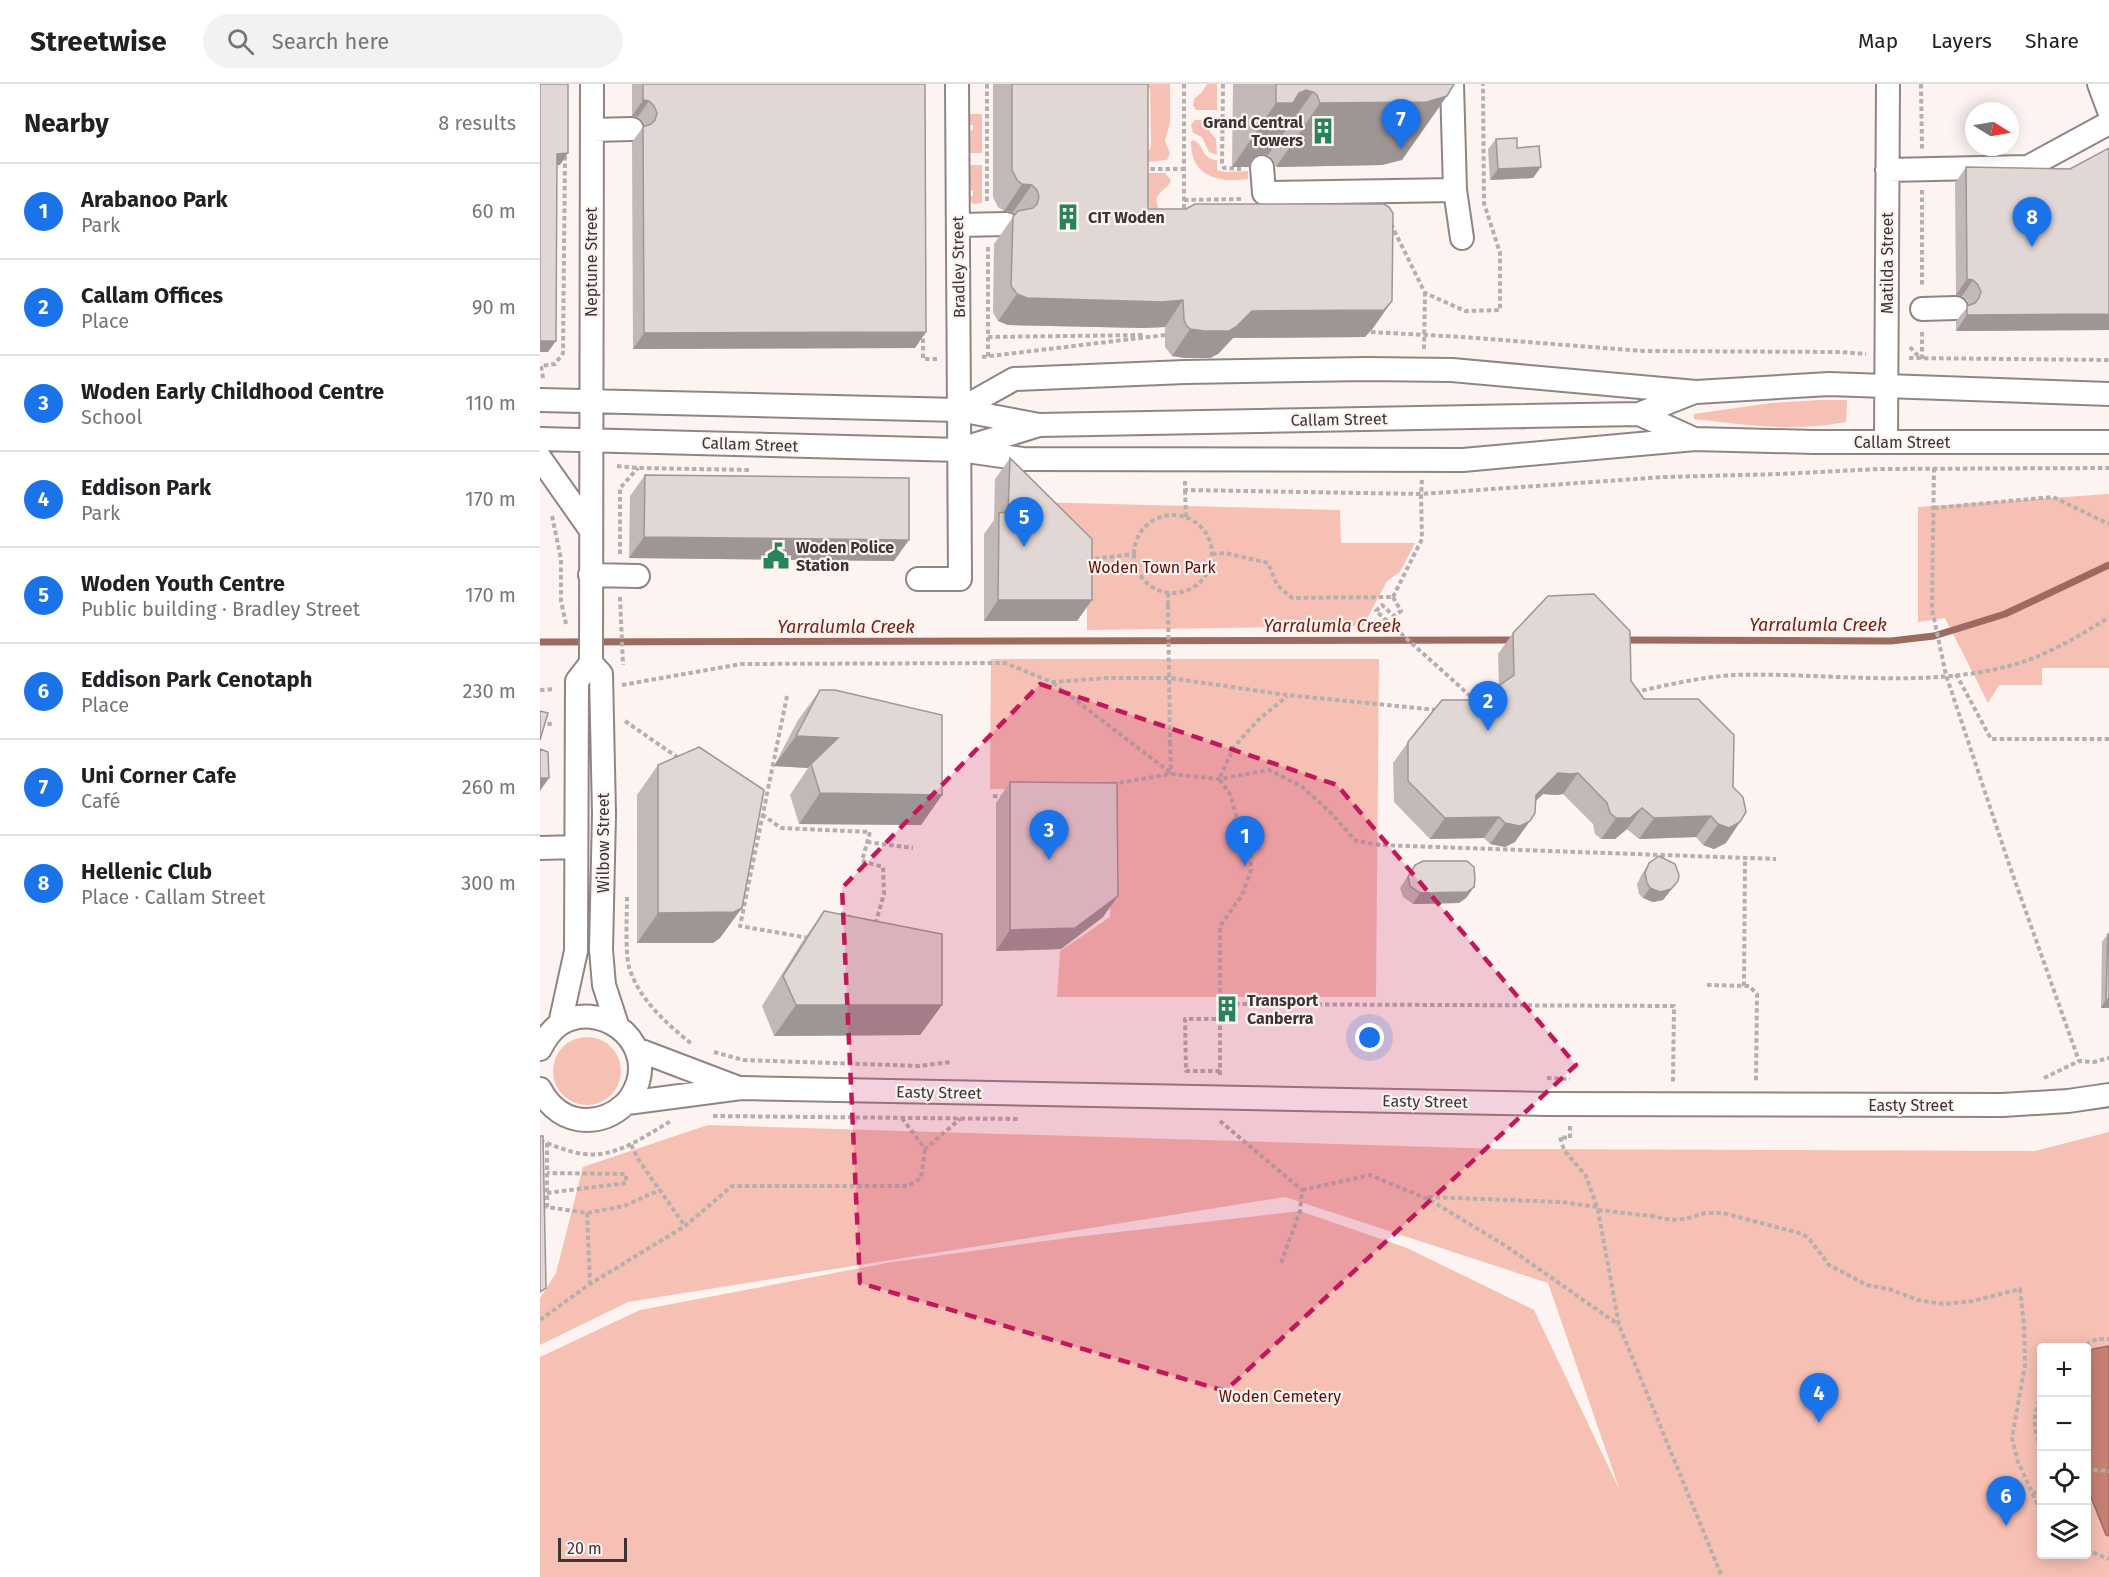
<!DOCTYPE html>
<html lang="en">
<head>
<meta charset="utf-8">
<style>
	body { margin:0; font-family:"Fira Sans",sans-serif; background:#f2f2f2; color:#202124 }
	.controls { position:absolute; right:18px; bottom:18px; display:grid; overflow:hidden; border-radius:6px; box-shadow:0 3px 15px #0003 }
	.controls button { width:54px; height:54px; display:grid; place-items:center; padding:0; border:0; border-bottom:2px solid #e0e0e0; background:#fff; color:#202124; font:30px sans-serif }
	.compass { position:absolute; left:1425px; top:18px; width:54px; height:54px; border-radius:50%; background:#fff; box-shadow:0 3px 15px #0003; rotate:101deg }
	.scale { position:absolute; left:18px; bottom:15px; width:69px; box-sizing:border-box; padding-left:6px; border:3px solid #3a3635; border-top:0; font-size:16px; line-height:21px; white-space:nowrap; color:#3a3635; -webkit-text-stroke:4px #fdf3f0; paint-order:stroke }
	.you { position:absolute; left:830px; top:954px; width:21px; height:21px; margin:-15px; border:4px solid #fff; border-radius:50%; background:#1a73e8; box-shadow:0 0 0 9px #1a73e833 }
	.badge { display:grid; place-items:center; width:39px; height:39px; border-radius:50%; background:#1a73e8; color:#fff; font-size:20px; font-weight:700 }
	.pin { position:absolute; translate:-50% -50px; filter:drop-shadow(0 2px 3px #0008) }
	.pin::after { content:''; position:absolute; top:32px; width:21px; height:18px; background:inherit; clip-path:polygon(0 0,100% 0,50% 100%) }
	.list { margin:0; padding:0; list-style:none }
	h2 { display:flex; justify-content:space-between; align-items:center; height:78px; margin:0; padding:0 24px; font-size:26px }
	h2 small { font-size:20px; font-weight:400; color:#757577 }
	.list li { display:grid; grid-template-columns:39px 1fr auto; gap:18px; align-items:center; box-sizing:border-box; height:96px; padding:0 24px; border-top:2px solid #e0e0e0 }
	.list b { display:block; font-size:22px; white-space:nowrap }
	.list p { margin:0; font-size:20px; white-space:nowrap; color:#757577 }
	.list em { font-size:20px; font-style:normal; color:#757577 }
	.icon { flex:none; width:33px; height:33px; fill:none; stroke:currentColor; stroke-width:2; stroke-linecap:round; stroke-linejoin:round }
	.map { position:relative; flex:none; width:1569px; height:1493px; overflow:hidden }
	header { display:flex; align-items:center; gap:36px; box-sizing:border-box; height:84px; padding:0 30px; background:#fff; border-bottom:2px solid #e0e0e0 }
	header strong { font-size:28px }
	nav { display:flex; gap:33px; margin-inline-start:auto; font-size:21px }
	.search { width:420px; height:54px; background:#f2f2f2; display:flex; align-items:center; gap:15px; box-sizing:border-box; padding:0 21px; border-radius:33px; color:#757577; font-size:22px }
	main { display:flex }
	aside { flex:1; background:#fff }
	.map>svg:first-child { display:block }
	.green { fill:#f6c0b4; fill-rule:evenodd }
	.water { fill:#c68172; stroke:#9c6a60; stroke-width:1.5 }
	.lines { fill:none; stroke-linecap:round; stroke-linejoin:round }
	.stream { stroke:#9c6a60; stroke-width:7 }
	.minor-casing { stroke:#8f8684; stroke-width:26 }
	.path { stroke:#b7afad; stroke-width:4; stroke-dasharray:4.5 3; stroke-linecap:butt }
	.minor { stroke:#fff; stroke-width:22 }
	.path-bridge { stroke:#b7afad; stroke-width:4; stroke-dasharray:4.5 3; stroke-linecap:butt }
	.wall { fill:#c2b9b7 }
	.shaded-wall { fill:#9e9695 }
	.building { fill:#e1d7d5; stroke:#9e9695; stroke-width:1.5 }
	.marked { fill:#c2185b; fill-opacity:0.2; stroke:#c2185b; stroke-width:4.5; stroke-dasharray:12 8; stroke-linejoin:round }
	.labels { text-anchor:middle; stroke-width:4.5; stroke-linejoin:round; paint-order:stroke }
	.poi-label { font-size:16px; font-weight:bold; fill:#3a3635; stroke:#fdf3f0; text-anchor:start }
	.street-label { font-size:16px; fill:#3a3635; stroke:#fdf3f0 }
	.park-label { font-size:16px; fill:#600b00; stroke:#fdf3f0 }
	.water-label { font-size:18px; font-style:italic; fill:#752213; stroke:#fdf3f0 }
</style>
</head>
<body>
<header>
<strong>Streetwise</strong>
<div class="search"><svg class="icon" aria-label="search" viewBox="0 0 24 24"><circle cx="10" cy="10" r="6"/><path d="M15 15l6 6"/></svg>Search here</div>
<nav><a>Map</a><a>Layers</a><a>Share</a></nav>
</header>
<main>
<aside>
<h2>Nearby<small>8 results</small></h2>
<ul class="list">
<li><span class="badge">1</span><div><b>Arabanoo Park</b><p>Park</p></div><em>60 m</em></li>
<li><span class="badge">2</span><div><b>Callam Offices</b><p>Place</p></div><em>90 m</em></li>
<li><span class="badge">3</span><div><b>Woden Early Childhood Centre</b><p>School</p></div><em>110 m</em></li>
<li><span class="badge">4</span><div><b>Eddison Park</b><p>Park</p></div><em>170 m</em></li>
<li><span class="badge">5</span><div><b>Woden Youth Centre</b><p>Public building · Bradley Street</p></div><em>170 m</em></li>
<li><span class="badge">6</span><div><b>Eddison Park Cenotaph</b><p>Place</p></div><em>230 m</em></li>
<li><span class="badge">7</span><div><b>Uni Corner Cafe</b><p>Café</p></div><em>260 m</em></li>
<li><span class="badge">8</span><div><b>Hellenic Club</b><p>Place · Callam Street</p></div><em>300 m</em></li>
</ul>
</aside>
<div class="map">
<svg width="1569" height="1493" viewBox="0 0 1569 1493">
	<rect width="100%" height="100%" fill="#fdf3f0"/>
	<!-- green -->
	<path class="green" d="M598,0H630V39L625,57L630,69L627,76L607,78V66H610L611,59L610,5Z
		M667,0H677V26H656L653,21L654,15L662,8Z
		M430,30H442V69H430V47L433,46V41H430Z
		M655,36H667L670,48L676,55L677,71L669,68L662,53L653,49L651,41Z
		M653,56C665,60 660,75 677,76V86L685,88L708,87V95C679,99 651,93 651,58Z
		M430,81H442V119L434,120L429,117L430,112H433V107L430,106Z
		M608,89H625L631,96C629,102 627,102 622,107C608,118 624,131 632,140C601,121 607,124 608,89Z
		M1280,316H1307L1306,338C1255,348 1206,341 1154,335V330L1231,319Z
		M1569,410V584H1502V601H1459L1448,619L1405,534L1378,538V423Z
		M494,418L800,426L801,459H875L860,488L847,497L823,542L547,546V465Z
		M451,575H839L836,913H517L520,867L570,833L573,731L563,707L450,705Z
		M13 987a34 34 0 1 1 68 0a34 34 0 1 1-68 0Z
		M168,1041L960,1065L1495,1067L1569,1048V1493H0V1273L100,1226L352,1178L527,1154L760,1127L867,1164L994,1226L1080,1407L1008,1199L745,1113L88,1218L0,1261V1214L16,1189L43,1083ZM1502,1264H1546V1470H1502Z"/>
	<!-- water -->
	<path class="water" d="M1569,1262V1452L1566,1451L1547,1403L1546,1268L1553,1265Z"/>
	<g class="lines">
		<!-- stream -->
		<path class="stream" d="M1083,556L1351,557L1394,552L1465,530L1569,481
			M0,558L975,556"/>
		<!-- minor casing -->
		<g class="minor-casing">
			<path id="minor" d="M912,0L915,106L922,154
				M1559,0L1569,27
				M52,46L92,45
				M722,83L724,109L915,106
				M1347,86L1488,83L1569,39
				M418,141L467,140
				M1382,225L1416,224
				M1152,309L1099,330L1152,354
				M0,316L419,326L499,341L424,364
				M419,326L474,295L645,288L826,285L912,286L1156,308L1289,300L1569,310
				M499,341L1099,330
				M0,355L420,366L483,375L923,376L1155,355L1274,358H1569
				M1346,358L1348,0
				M0,374L50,445
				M50,491L98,492
				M378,495H420L417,0
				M51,579L52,0
				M0,764L36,763
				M20,940L36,867L37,597L51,579L61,590L64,730L61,866L64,901L77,941
				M0,965C5,955 11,946 20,940C59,916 111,954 98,998C95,1007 91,1015 84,1021C73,1031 62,1036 47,1036C26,1036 10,1024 0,1005
				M96,965L196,1003
				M87,1019L201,1004L1006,1020L1463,1021L1528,1017L1569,1011"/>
		</g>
		<!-- path -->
		<path class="path" d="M447,0V119
			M644,0V128
			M683,0L682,80L684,84L701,85
			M1381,0L1382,65
			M603,85H644
			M1382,106V203
			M644,116L704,115
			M851,140L885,209L925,227L960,226V169L944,119L943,0
			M448,163V273
			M383,247V275H398
			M831,248L923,253L1103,267L1300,268L1326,270
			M448,253L604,251
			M1370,263L1381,275
			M884,265L885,209
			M442,273L625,251
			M1369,274L1569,276
			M1382,275V247
			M3,294L1,282L15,280L23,269L25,70
			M77,382L98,384L211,386
			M1394,384L1392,525L1406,591L1469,780L1539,977
			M645,397V406L881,410L882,396
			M645,406L646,433
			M1394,424L1513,413L1569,440
			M594 470a39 39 0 1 1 78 0a39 39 0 1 1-78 0Z
			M12,432L21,475V517L26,540
			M80,470V404L98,384
			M672,470L686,469L728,479L737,501L752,514L853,513
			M549,471L553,475L594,470
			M80,513L83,581
			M853,513L882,455L881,410L1124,393L1240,390L1338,385L1569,384
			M853,513L861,527L854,532L842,521L836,527L938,619
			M628,521V508
			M1416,590L1451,655H1569
			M513,599L631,689
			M82,601L201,580L465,579L512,598L569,594H630L747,611L897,626
			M0,606L14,605
			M1095,608C1127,601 1161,593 1194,591C1285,588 1388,606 1476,580C1509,570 1540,552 1569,533
			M247,612L200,842L269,854
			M85,637L140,675
			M0,638L14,641
			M630,658L631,690
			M572,700L631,690L679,695L729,686L761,702L789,727L816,757L840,761L1236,775
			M453,712L464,713
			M216,726L241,744L330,748L322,777L343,783L344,810L335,841
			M327,758L373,764
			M87,813C87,830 85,869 89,883C99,916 127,940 153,961
			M301,829L310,833
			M1167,901L1209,902L1217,910L1216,998
			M1204,902L1205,774
			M680,920L1134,922L1133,999
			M174,968L203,976L379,982L411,978
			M680,987H646L645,935H680
			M680,991V842L702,811L711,786V761L698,738L690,710L679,695L694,663L717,637L747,612
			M1007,994L1030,995
			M1504,994L1539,977L1554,978L1569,974
			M173,1032L480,1035
			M362,1034L385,1065L420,1035
			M680,1037L762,1106
			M1030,1042V1054L1020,1053L1024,1066L1046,1092L1058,1126L1079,1241L1182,1493
			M0,1057C14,1061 30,1069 45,1070C76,1074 105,1052 131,1037
			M7,1059V1123L47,1129L84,1122L120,1106
			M91,1061L100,1078L145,1142
			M762,1106L830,1091L890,1116L966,1162L1079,1241
			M7,1109L86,1099V1090L7,1089
			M888,1113L1022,1118L1057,1123
			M1058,1126L1112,1132L1131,1136L1145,1135L1165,1129H1183L1263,1150L1270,1156L1289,1181L1327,1201L1349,1205L1378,1216L1403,1220L1433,1217L1480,1205L1484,1241L1485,1281L1472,1354L1478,1378L1502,1430
			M47,1129L50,1200
			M741,1179L760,1127L762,1106
			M0,1236L50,1200L145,1142L192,1102H368L381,1094L385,1065
			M1539,1264L1557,1255H1569
			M1502,1309C1492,1332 1493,1344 1502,1368
			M1546,1388L1556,1386L1569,1387
			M1493,1411L1502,1401
			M1546,1466L1569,1475"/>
		<!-- minor -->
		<use href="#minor" class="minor"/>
		<!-- path-bridge -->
		<path class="path-bridge" d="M628,521L630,658"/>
	</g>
	<!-- wall -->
	<path class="wall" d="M92,0H385L375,264L93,265L92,58L103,43L105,42L103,38L98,33L92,32Z
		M453,0H608V125L852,217L833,244L825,253L693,254L678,270L670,274H645L632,272L625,263V243L604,244L468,241L458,237L453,229L454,160L475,130L473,128L464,127L458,123L453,113Z
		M693,0H914L862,76L842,81L736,83L733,75L728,71L722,70L717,71L709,83H692Z
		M956,55L977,64L993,94L950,96L948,65Z
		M1569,64V246L1416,247V237L1429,221L1427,216L1422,212L1416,211L1415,99L1426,83L1530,85Z
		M470,374L537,537H444V450L454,436L455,395Z
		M105,391L354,477L89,474L90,412Z
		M973,549L1091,597L1104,615H1158L1186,759L1174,765L1163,761L1156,753L1099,755L1087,745L1075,755H1061L1055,750L1053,740L1023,710L1016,711L1003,710L995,717L975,758L965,763L950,760L944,754L890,755L854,718L853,679L868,658L944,616L959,602L958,570Z
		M280,606L402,711L381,741L259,740L250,711L268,684L234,682L258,636Z
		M118,681L180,854L173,859H97V711Z
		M470,698L563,833L521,865L456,867V719Z
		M1109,779L1130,807L1123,816L1113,818L1103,814L1099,810L1097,800L1102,790Z
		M875,781L934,803L926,814L919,819L873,820L863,813L860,804Z
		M284,827L402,921L380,951L234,952L222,922L262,858Z
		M1568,850L1569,924H1561L1562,858Z"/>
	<!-- shaded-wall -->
	<path class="shaded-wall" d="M766,6L773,8L728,71L722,70L717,71L709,83H692L736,19Z
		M907,12L862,76L842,81L736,83L780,19Z
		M103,16L109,17L98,33L92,32Z
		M28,69L20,81H9L17,70Z
		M1001,83L993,94L950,96L958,85Z
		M482,100L492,101L473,128L464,127Z
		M1427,195L1433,196L1422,212L1416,211Z
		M477,210L643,216L625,243L604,244L468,241L458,237Z
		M852,217L833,244L825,253L693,254L678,270L670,274H645L632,272L650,245L712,227Z
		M1569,230V246L1416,247L1427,231Z
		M386,248L375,264L93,265L104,249Z
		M0,257H16L8,268H0Z
		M104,453L369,456L354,477L89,474Z
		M458,516H552L537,537H444Z
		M256,652L298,654L271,680L268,684L234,682Z
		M1018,689H1038L1023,710L1016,711L1003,710L981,732L996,711Z
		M0,694H9L0,707Z
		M280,709L402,711L381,741L259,740Z
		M1102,724L1087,745L1075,755H1061L1076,734Z
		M1171,732L1156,753L1099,755L1114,734Z
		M959,733L944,754L890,755L905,734Z
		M990,737L975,758L965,763L950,760L965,739Z
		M1200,738L1186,759L1174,765L1163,761L1178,740Z
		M1138,797L1123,816L1113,818L1103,814L1110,804Z
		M934,803L926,814L919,819L873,820L880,809Z
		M578,812L563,833L521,865L456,867L470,846Z
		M202,824L180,854L173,859H97L118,829Z
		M1566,915H1569V924H1561Z
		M256,921H402L380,951L234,952Z"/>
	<!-- building -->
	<path class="building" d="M0,0H28V69L17,70L16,257H0Z
		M103,0H385L386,248L104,249L103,43L111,40L115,36L117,29L114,22L109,17L103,16Z
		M472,0H608V125H646L655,120H844L849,123L853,129L852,217L844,226L712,227L696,243L689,247H664L650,245L646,241L644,236L643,216L623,218L487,214L477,210L471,202L473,133L478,127L493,124L497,120L499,113L497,106L492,101L482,100L477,96L472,86Z
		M736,0H914L907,12L887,18L780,19L777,11L773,8L766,6L759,9L753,19H736Z
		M977,54V64L999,62L1001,83L958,85L956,55Z
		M1569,64V230L1427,231V222L1435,219L1439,214L1441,208L1438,201L1433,196L1427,195L1426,83L1530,85Z
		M470,374L552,455V516H458L459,429L468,428Z
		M105,391L369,394V456L104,453Z
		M1054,510L1090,547L1091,597L1104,615H1158L1194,651L1193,703L1203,713L1206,728L1200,738L1189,744L1178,740L1171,732L1114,734L1102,724L1090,734H1076L1070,729L1067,719L1038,689L1031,690L1018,689L996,711L995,729L990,737L980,742L965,739L959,733L905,734L868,697V658L902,616H944L957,603L974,591L973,549L1008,512Z
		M280,606H295L402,631V711L280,709L271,680L298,654L256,652Z
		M0,627L8,629L0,656Z
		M159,663L224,706L202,824L194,828L118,829V681Z
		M0,665L8,668L9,694H0Z
		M470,698L577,699L578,812L535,844L470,846Z
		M1119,772L1135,780L1139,791L1138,797L1131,805L1120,808L1110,804L1107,799L1105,789L1109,779Z
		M883,777H927L934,783L935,795L934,803L927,808L880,809L870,802L868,793L875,781Z
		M284,827L402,850V921H256L243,892Z
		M1568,850H1569V915H1566Z
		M0,1052H3L6,1204L0,1208Z"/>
	<!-- marked area -->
	<path class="marked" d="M500,600L797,701L1036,981L685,1307L320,1199L302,804Z"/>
	<!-- icons -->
	<defs>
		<g id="building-bare" transform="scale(2.07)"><path d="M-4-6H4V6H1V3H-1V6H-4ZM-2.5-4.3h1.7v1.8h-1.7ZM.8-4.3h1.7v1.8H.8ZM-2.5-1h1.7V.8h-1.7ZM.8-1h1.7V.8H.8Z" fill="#27835a" stroke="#fdf3f0" stroke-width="2.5" paint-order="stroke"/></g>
		<g id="civic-bare" transform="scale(2.07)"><path d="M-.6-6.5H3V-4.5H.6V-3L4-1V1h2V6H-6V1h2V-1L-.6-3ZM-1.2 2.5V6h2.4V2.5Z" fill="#27835a" stroke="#fdf3f0" stroke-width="2.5" paint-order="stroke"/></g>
	</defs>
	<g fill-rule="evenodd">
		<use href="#building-bare" x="783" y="47"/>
		<use href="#building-bare" x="528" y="133"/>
		<use href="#civic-bare" x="236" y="472"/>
		<use href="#building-bare" x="687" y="925"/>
	</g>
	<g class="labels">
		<!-- poi labels -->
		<g class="poi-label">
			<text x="763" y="44" text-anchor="end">Grand Central<tspan x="763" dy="18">Towers</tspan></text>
			<text x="548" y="139">CIT Woden</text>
			<text x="256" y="469">Woden Police<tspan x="256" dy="18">Station</tspan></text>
			<text x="707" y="922">Transport<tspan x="707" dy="18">Canberra</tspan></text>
		</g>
		<!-- street labels -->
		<g class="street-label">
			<text transform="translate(51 178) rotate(-90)" y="6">Neptune Street</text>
			<text transform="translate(1347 179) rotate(-90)" y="6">Matilda Street</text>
			<text transform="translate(418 183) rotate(-91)" y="6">Bradley Street</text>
			<text transform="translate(799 335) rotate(-1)" y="6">Callam Street</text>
			<text x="1362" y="364">Callam Street</text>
			<text transform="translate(210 360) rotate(2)" y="6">Callam Street</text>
			<text transform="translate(63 759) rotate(-90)" y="6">Wilbow Street</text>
			<text transform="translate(399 1008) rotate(1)" y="6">Easty Street</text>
			<text transform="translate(885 1017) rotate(1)" y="6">Easty Street</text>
			<text x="1371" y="1027">Easty Street</text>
		</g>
		<!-- park labels -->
		<g class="park-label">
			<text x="612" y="489">Woden Town Park</text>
			<text x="740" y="1318">Woden Cemetery</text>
		</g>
		<!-- water labels -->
		<g class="water-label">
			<text x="1278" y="547">Yarralumla Creek</text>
			<text x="792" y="548">Yarralumla Creek</text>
			<text x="306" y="549">Yarralumla Creek</text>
		</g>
	</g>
</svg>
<div class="controls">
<button>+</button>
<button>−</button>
<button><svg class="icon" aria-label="locate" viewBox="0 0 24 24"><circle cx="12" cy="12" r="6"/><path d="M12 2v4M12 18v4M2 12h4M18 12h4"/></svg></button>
<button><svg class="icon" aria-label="layers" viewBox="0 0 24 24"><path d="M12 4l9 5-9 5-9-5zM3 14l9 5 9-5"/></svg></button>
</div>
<svg class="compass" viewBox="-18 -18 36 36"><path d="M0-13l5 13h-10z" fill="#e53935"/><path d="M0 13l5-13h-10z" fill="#757577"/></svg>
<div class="scale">20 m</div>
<div class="you"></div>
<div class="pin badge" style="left:705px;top:782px">1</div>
<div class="pin badge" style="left:948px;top:647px">2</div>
<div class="pin badge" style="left:509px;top:776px">3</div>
<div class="pin badge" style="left:1279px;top:1339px">4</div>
<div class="pin badge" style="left:484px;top:463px">5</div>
<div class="pin badge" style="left:1466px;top:1442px">6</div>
<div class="pin badge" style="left:861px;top:65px">7</div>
<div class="pin badge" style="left:1492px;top:163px">8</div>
</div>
</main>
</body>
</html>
